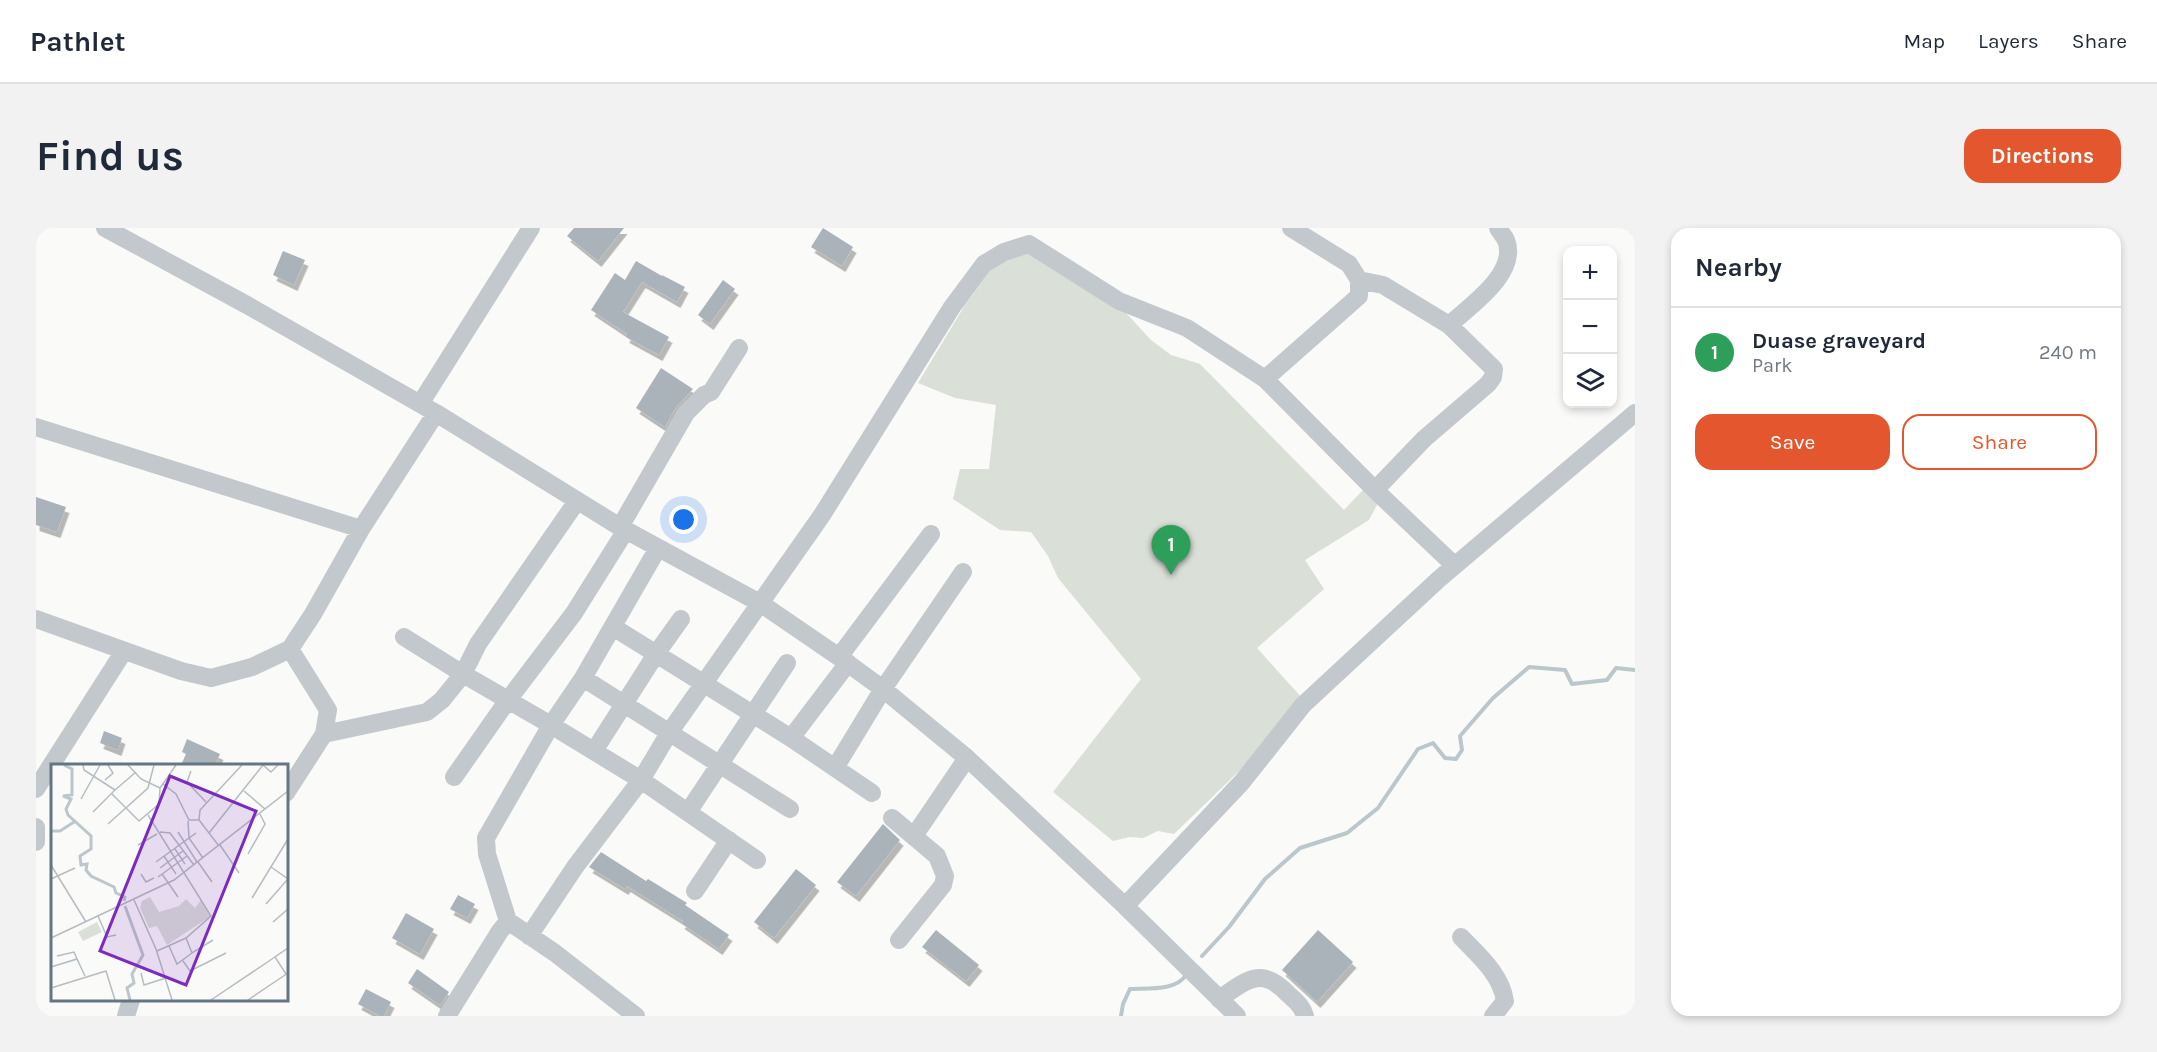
<!DOCTYPE html>
<html lang="en">
<head>
<meta charset="utf-8">
<style>
	body { margin:0; font-family:Karla,sans-serif; background:#f2f2f3; color:#1f2937 }
	.controls { position:absolute; right:18px; top:18px; display:grid; overflow:hidden; border-radius:12px; box-shadow:0 3px 9px #0003 }
	.controls button { width:54px; height:54px; display:grid; place-items:center; padding:0; border:0; border-bottom:2px solid #e0e1e3; background:#fff; color:#1f2937; font:30px sans-serif }
	.you { position:absolute; left:648px; top:292px; width:21px; height:21px; margin:-15px; border:4px solid #fff; border-radius:50%; background:#1a73e8; box-shadow:0 0 0 9px #1a73e833 }
	.badge { display:grid; place-items:center; width:39px; height:39px; border-radius:50%; background:#e4572e; color:#fff; font-size:20px; font-weight:700 }
	.pin { position:absolute; translate:-50% -50px; filter:drop-shadow(0 2px 3px #0008) }
	.pin::after { content:''; position:absolute; top:32px; width:21px; height:18px; background:inherit; clip-path:polygon(0 0,100% 0,50% 100%) }
	.list { margin:0; padding:0; list-style:none }
	h2 { display:flex; justify-content:space-between; align-items:center; height:78px; margin:0; padding:0 24px; font-size:26px }
	h2 small { font-size:20px; font-weight:400; color:#747a83 }
	.list li { display:grid; grid-template-columns:39px 1fr auto; gap:18px; align-items:center; box-sizing:border-box; height:90px; padding:0 24px; border-top:2px solid #e0e1e3 }
	.list b { display:block; font-size:22px; white-space:nowrap }
	.list p { margin:0; font-size:20px; white-space:nowrap; color:#747a83 }
	.list em { font-size:20px; font-style:normal; color:#747a83 }
	.actions { display:flex; gap:12px; padding:18px 24px }
	.actions a { flex:1; padding:14px 0; border:2px solid #e4572e; border-radius:18px; text-align:center; font-size:21px; color:#e4572e }
	.actions .main { background:#e4572e; color:#fff }
	.icon { flex:none; width:33px; height:33px; fill:none; stroke:currentColor; stroke-width:2; stroke-linecap:round; stroke-linejoin:round }
	.map { position:relative; flex:none; width:1599px; height:788px; overflow:hidden; border-radius:18px }
	header { display:flex; align-items:center; gap:36px; box-sizing:border-box; height:84px; padding:0 30px; background:#fff; border-bottom:2px solid #e0e1e3 }
	header strong { font-size:28px }
	nav { display:flex; gap:33px; margin-inline-start:auto; font-size:21px }
	.intro { display:flex; align-items:center; justify-content:space-between; box-sizing:border-box; height:144px; padding:0 36px }
	h1 { margin:0; font-size:42px }
	.button { padding:15px 27px; border-radius:18px; background:#e4572e; color:#fff; font-size:21px; font-weight:700 }
	main { display:flex; gap:36px; padding:0 36px }
	aside { flex:1; background:#fff; border-radius:18px; box-shadow:0 3px 9px #0003 }
	.map>svg:first-child { display:block }
	.green { fill:#dadfd7 }
	.lines { fill:none; stroke-linecap:round; stroke-linejoin:round }
	.stream { stroke:#bbc7cb; stroke-width:4 }
	.building { fill:#aab3b9; filter:url(#shadow) }
	.minor { stroke:#c3c8cc; stroke-width:18 }
	.inset-river { fill:none; stroke:#bbc7cb; stroke-width:3 }
	.inset-road { fill:none; stroke:#b5bdc2; stroke-width:1.5 }
	.view { fill:#7b2cbf; fill-opacity:0.15; stroke:#7b2cbf; stroke-width:3 }
	.inset-edge { fill:none; stroke:#657683; stroke-width:3 }
</style>
</head>
<body>
<header>
<strong>Pathlet</strong>
<nav><a>Map</a><a>Layers</a><a>Share</a></nav>
</header>
<div class="intro"><h1>Find us</h1><a class="button">Directions</a></div>
<main>
<div class="map">
<svg width="1599" height="788" viewBox="0 0 1599 788">
	<defs>
		<filter id="shadow"><feDropShadow dx="3.5" dy="6" stdDeviation="0" flood-color="#0004"/></filter>
	</defs>
	<rect width="100%" height="100%" fill="#fafaf8"/>
	<!-- green -->
	<path class="green" d="M989,20L1091,86L1115,112L1135,127L1164,136L1308,282L1327,262L1342,275L1333,292L1269,332L1288,361L1221,420L1267,471L1228,519L1138,606L1122,603L1107,610L1094,609L1077,613L1017,564L1105,451L1022,350L1012,328L995,304L964,302L917,271L924,241H953L960,177L919,170L882,155L929,77L960,35Z"/>
	<g class="lines">
		<!-- stream -->
		<path class="stream" d="M1166,728L1193,699L1229,651L1264,620L1311,605L1342,580L1382,521L1397,515L1409,530L1420,531L1426,522L1424,508L1457,470L1493,439L1529,442L1536,456L1571,452L1580,440L1599,442
			M1085,788L1087,776L1094,761C1112,760 1140,763 1150,747"/>
	</g>
	<!-- building -->
	<path class="building" d="M538,0H588L562,33L531,8Z
		M787,0L817,19L806,38L775,19Z
		M247,23L269,32L258,57L237,47Z
		M600,33L626,48V47L649,59L641,74L606,54L587,84L633,109L623,127L590,109L591,106L555,82L579,45L589,52Z
		M687,52L699,61L674,96L662,87Z
		M625,140L657,161L640,179L629,199L600,180Z
		M0,269L30,279L21,304L0,297Z
		M68,503L86,510L82,522L64,515Z
		M151,511L184,526L179,537H145L150,526L146,524Z
		M847,596L864,612L820,668L801,654Z
		M565,624L610,653L612,651L651,675L649,677L693,707L683,721L645,695L647,693L591,658L589,661L553,639Z
		M760,641L780,657L738,710L718,694Z
		M422,667L439,676L431,690L414,681Z
		M370,685L398,701L384,726L356,710Z
		M900,702L943,737L930,753L886,719Z
		M1282,702L1317,734L1281,774L1246,742Z
		M381,741L413,764L404,777L372,755Z
		M330,761L355,774L348,788H344L322,776Z"/>
	<g class="lines">
		<!-- minor -->
		<path class="minor" d="M69,0L211,77L400,185L584,299L724,375L803,429L847,461L931,530L1089,678L1201,788
			M1323,52L1347,57L1413,97L1458,141L1457,149L1452,156L1388,211L1339,262
			M1413,97C1434,78 1483,45 1470,12C1468,8 1464,4 1462,0
			M1229,151L1323,68V52L1313,36L1255,0
			M384,176L495,0
			M0,199L325,301
			M541,273L442,416L427,446L515,497L605,552L721,632
			M584,299L650,185L668,167L675,164L703,120
			M0,391L145,443L175,450L216,439L254,421L277,386L325,301L400,185
			M577,399L755,510L836,565
			M803,429L895,306
			M547,450L754,581
			M288,506L391,484L406,472L427,446L368,409
			M755,510L812,435
			M558,523L620,426L645,391
			M799,540L847,461L927,344
			M418,549L472,472L538,385L590,302
			M0,561L88,423
			M250,565L288,506L292,482L254,421
			M652,584L751,435
			M856,590L901,628L909,648L907,657L863,712
			M0,599V614
			M878,608L931,530
			M659,663L693,612
			M1089,678L1206,554L1267,477L1403,351L1599,185
			M472,693L451,626L450,610L515,497L547,450L622,320
			M493,708L539,639L605,552L633,505L786,287L916,79L948,36L968,24L993,16L1083,73L1151,100L1229,151L1339,262L1418,337
			M1425,709C1443,728 1465,746 1469,773L1457,788
			M1183,771C1210,753 1225,737 1252,766C1260,773 1266,778 1269,788
			M90,788L95,772
			M411,788L464,703L472,693L519,725L600,788"/>
	</g>
	<!-- overview -->
	<g transform="translate(15 536)">
		<rect width="237" height="237" fill="#fafaf8"/>
		<path d="M99,133L108,148L128,142L135,135L144,144L150,136L160,152L116,181L106,162L98,164L89,144L91,137ZM46,158L51,168L32,177L27,168Z" fill="#dadfd7"/>
		<path class="inset-river" d="M13,1L21,5V31L12,32L20,35L15,45L17,51L40,72V85L29,92L30,101L36,100L35,106L40,112L63,123L65,129L74,133L73,137M0,67H9L23,58M74,142L92,191L81,210L83,219L76,224L79,236"/>
		<path class="inset-road" d="M32,1L33,6L64,26L42,48M77,1L90,15L109,24M212,1L220,8L227,1M140,7L136,18L155,38M54,16L62,9L57,1M112,20L125,30L138,56H148M64,26L85,8M193,27L214,45M61,30L88,57L108,40L109,24L125,1M30,35L49,1M97,51L160,152L135,174L106,187M137,57L138,74L145,69M57,60L97,24L103,1M109,68L119,69L143,101M127,68L146,98M158,69L212,1M87,81L106,70M169,81L188,109M168,82L148,56L149,46L191,1M124,85L134,100M197,90L214,60L209,50M113,92L125,110M105,98L138,74L152,94M147,98L161,118M0,101L35,158M109,104L132,87M90,110L95,118L103,114M111,110L127,133M107,113L136,92M0,115L24,104M201,134L237,75M83,136L105,185L121,236M215,140L237,115L220,103M47,152L56,173L65,171M222,158L237,145M0,174L123,116L237,27M135,174L141,189L162,176M118,182L126,200L141,189M6,192L23,188L26,195M132,197L139,207L175,189M0,203L26,195L34,212M90,209L93,221L115,214M235,210L224,193L237,184M0,224L55,207L64,236M160,236L224,193M197,236L237,209"/>
		<path class="view" d="M119,12L205,47L135,221L49,187Z"/>
		<rect width="237" height="237" class="inset-edge"/>
	</g>
</svg>
<div class="controls">
<button>+</button>
<button>−</button>
<button><svg class="icon" aria-label="layers" viewBox="0 0 24 24"><path d="M12 4l9 5-9 5-9-5zM3 14l9 5 9-5"/></svg></button>
</div>
<div class="you"></div>
<div class="pin badge" style="left:1135px;top:347px;background:#2e9e5b">1</div>
</div>
<aside>
<h2>Nearby<small></small></h2>
<ul class="list">
<li><span class="badge" style="background:#2e9e5b">1</span><div><b>Duase graveyard</b><p>Park</p></div><em>240 m</em></li>
</ul>
<div class="actions"><a class="main">Save</a><a>Share</a></div>
</aside>
</main>
</body>
</html>
